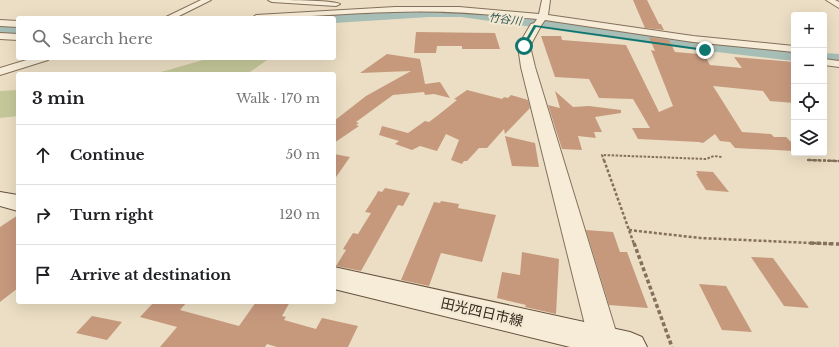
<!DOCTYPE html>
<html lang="en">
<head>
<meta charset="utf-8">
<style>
	body { margin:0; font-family:"Libre Baskerville","Noto Sans JP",serif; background:#f2f2f2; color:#202124 }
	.controls { position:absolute; right:12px; top:12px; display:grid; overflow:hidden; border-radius:4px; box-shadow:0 4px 16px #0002 }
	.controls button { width:36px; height:36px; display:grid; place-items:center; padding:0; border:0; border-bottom:1px solid #e0e0e0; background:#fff; color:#202124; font:20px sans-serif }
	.stop { position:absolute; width:12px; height:12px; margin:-9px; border:3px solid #0f766e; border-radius:50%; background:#fff }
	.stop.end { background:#0f766e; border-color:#fff; box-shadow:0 1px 4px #0008 }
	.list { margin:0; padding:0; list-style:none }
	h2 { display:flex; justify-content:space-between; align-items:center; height:52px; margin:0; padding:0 16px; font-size:17px }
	h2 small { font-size:13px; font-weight:400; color:#757577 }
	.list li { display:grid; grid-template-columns:26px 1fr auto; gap:12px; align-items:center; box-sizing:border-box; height:60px; padding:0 16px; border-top:1px solid #e0e0e0 }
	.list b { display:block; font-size:15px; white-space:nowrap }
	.list em { font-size:13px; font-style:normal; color:#757577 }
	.icon { flex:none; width:22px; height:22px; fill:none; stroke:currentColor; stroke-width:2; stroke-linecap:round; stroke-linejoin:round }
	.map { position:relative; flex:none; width:839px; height:347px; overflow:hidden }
	.search { position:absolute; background:#fff; box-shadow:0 4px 16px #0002; left:16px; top:16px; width:320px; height:44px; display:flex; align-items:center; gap:10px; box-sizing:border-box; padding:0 14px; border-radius:4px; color:#757577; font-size:15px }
	.panel { position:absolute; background:#fff; box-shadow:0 4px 16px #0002; left:16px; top:72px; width:320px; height:232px; border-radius:4px }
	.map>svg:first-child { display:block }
	.green { fill:#c4c899 }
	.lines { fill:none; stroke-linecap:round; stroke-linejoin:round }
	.river { fill:#a6beb6; fill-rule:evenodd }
	.building { fill:#c6997d }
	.minor-casing { stroke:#84705c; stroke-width:2 }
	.tertiary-casing { stroke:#84705c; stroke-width:2 }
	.secondary-casing { stroke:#66523f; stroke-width:2 }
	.path-far2 { stroke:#84705c; stroke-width:2; stroke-dasharray:2.5 1.5; stroke-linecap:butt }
	.path-far1 { stroke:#84705c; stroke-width:2.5; stroke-dasharray:3 2; stroke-linecap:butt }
	.path { stroke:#84705c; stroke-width:3.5; stroke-dasharray:4 2.5; stroke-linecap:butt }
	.minor { fill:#f6ecd7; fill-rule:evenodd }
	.tertiary { fill:#f6ecd7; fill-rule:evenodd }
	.secondary { fill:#f6ecd7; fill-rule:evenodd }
	.route { fill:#0f766e }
	.labels { text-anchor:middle; stroke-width:4; stroke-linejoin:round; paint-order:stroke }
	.far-water-label { font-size:11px; font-style:italic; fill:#2f5451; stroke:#f3e9d3 }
	.near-street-label { font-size:14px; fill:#35291f; stroke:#f3e9d3 }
</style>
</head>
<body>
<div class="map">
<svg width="839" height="347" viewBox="0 0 839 347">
	<rect width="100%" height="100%" fill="#ebdec4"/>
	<!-- green -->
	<path class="green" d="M210,58H270L247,74H146L161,72Z
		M18,90V116L0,118V91Z"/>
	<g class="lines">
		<!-- river -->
		<path class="river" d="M429,9C488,9 546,19 604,27C667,36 731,44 794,51V61L682,48L461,17H429L334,23V18H328L334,15Z
			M0,26L18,28V38L0,36Z
			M824,53L839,54V64L824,63Z"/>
	</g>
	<!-- building -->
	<path class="building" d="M633,0H647L659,24H661L664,30L645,28Z
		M416,32L495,33L500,49H462V46H437L436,53H414Z
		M541,36H561L562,40L626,45L659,112L673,106L651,50L655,51L649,37L669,40L675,52L699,54L705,56L710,65L742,68L734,57L794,62V103L770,101L763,91L713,86L742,132L771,134L774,137H786L794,145V151L735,148L730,142L720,141L715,134L703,143L699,142L638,139L632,128H650L633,99L599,98L589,79L555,77Z
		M387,54L420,59L425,84L440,82L450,98L434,94L425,95L424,92L393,95L356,122L359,123L356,125L359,126L334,143V121L366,96L411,71L360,73Z
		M467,90L502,99L504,97L508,98L511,95L528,100L530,108L505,134L504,129L487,148H479L467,161H464L462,164L451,160L459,140L446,134L437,151L420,146L412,150L395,144L399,141L379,135L382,126L408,133L425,121L429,122L437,116L457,100L454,99Z
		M555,91L573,107L589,106L621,110V113L595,117L602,132H594L596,138L578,136L582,150L562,149L548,105L560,108Z
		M505,136L535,143L539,167L512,166Z
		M334,154L350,157L334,180Z
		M696,171L713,172L729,192L706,190L696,174H698Z
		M385,188L410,193L403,206L398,205L361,271L336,266L346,250L343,249L353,233L358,234L371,213L365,212L376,195L378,191L382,192Z
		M441,201L459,204L458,208L496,215L482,262L441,253L429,286L401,280L434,202L440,203Z
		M18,215V288L0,302V227Z
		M586,230L613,232L620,252H627L648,308L609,305Z
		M522,252L559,259L556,314L525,307L526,305L497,298L502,272L520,275Z
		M751,257L773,258L809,308L784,306Z
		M699,284L726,286L752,332L722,330Z
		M154,302H187L180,310L239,326L256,302H290L282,316L286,317L284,320L316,329L322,318L358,326L348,347H277L267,344L265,347H160L177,327L140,317Z
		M92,316L122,322L107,340L76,333Z"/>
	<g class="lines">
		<!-- minor casing -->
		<g class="minor-casing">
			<path id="minor" d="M201,0H211L175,18H164Z
				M268,0C281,0 333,0 340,4L336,6L272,2Z
				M542,0H550L548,15L693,36L794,46V52L693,42L545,20L540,27L537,28L533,25L537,19C489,14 442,10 394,12C347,13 299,18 252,18L256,15L395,7H459L539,14Z
				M826,0H835L839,2V8Z
				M0,20L18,21V27L0,26Z
				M0,33L18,34V40L0,39Z
				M33,58H49L48,60L0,75V68Z
				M824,59L839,61V67L824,65Z"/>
		</g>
		<!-- tertiary casing -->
		<g class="tertiary-casing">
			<path id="tertiary" d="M535,23L541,26L530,46L535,67L617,335L623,347H592L589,341L521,67L518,46L531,24Z"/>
		</g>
		<!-- secondary casing -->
		<g class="secondary-casing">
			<path id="secondary" d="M0,192L18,195V211L0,206Z
				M334,267L630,332L642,337L647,347H570L334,289Z"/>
		</g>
		<!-- path-far2 -->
		<path class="path-far2" d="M807,160L839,161
			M604,161L602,155L706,159L714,156L722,157"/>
		<!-- path-far1 -->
		<path class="path-far1" d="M604,160L634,244
			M808,160L839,161
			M629,230L700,238L833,244"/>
		<!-- path -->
		<path class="path" d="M634,243L672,347
			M810,243L839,244"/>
		<!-- minor -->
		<use href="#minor" class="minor"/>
		<!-- tertiary -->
		<use href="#tertiary" class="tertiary"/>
		<!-- secondary -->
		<use href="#secondary" class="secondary"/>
	</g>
	<!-- route -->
	<path class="route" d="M534,25L705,49L707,50L705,51L536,27L525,46H522Z"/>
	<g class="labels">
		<!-- far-water labels -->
		<g class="far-water-label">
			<text transform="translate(505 19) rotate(7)" y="4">竹谷川</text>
		</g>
		<!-- near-street labels -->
		<g class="near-street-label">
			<text transform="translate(482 312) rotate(13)" y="5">田光四日市線</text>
		</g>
	</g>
</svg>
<div class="controls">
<button>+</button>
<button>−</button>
<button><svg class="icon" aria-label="locate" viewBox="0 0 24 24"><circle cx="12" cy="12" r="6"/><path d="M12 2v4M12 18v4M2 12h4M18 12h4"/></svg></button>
<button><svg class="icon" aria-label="layers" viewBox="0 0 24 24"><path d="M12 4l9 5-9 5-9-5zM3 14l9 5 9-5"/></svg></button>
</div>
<div class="stop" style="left:524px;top:46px"></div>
<div class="stop end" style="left:705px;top:50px"></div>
<div class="search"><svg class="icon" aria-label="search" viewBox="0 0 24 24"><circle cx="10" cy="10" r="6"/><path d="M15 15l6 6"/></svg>Search here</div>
<section class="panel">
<h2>3 min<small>Walk · 170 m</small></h2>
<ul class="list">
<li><svg class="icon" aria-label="ahead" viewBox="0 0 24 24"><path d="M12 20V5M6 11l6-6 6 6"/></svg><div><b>Continue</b></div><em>50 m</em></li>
<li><svg class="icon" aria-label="right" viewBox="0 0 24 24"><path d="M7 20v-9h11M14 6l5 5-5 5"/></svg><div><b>Turn right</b></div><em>120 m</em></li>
<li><svg class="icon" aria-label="arrive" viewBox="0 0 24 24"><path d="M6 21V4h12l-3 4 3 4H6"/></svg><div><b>Arrive at destination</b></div></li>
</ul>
</section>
</div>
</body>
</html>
